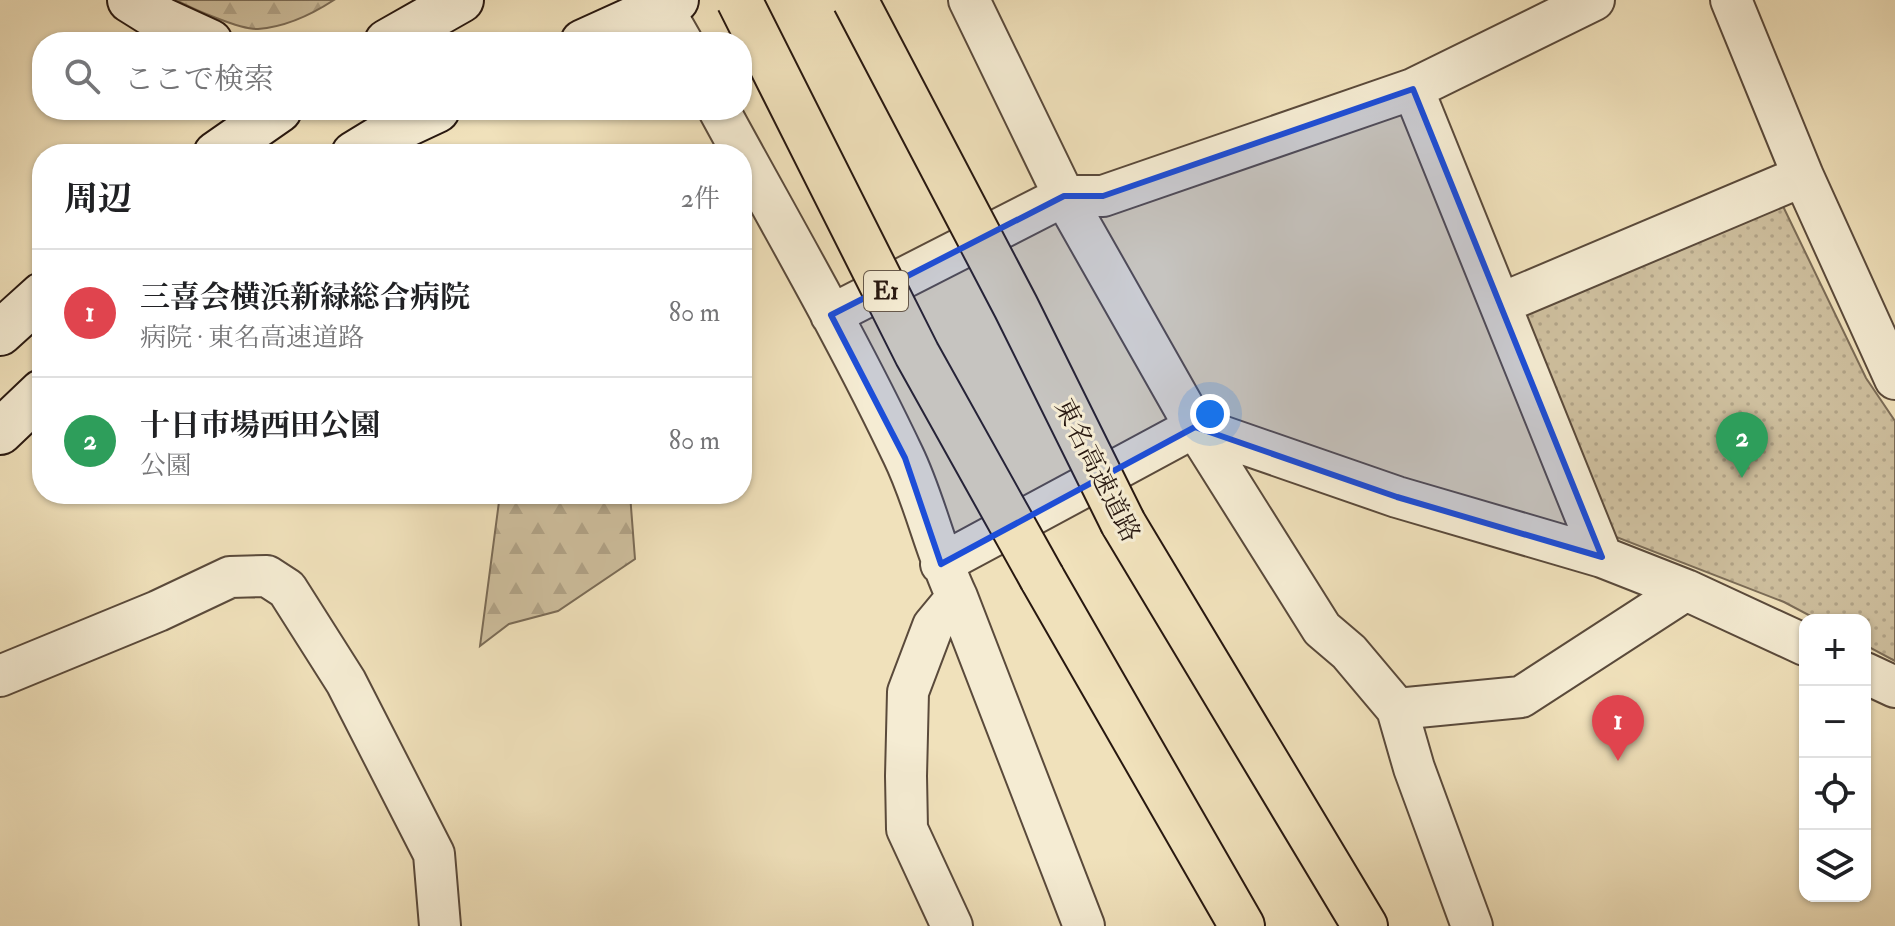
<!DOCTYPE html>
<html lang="ja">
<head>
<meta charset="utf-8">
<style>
	body { margin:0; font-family:"IM FELL Double Pica","Noto Serif JP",serif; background:#f6f6f6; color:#202124 }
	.controls { position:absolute; right:24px; bottom:24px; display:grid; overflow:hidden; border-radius:16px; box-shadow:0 2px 6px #0004 }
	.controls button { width:72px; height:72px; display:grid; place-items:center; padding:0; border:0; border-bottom:2px solid #e0e0e0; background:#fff; color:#202124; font:40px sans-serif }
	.you { position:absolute; left:1210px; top:414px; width:28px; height:28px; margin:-20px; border:6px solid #fff; border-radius:50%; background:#1a73e8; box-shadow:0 0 0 12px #1a73e833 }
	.badge { display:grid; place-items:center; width:52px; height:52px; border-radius:50%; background:#0f766e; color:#fff; font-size:26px; font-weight:700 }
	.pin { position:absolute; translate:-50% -66px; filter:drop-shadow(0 2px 4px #0008) }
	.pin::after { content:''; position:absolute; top:42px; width:28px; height:24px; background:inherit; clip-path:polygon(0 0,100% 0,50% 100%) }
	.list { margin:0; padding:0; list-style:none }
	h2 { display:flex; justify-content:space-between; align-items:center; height:104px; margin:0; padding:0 32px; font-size:34px }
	h2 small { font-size:26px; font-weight:400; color:#757577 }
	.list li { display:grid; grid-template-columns:52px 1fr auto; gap:24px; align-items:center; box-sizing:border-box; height:128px; padding:0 32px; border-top:2px solid #e0e0e0 }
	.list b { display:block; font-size:30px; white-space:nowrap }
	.list p { margin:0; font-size:26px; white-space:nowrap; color:#757577 }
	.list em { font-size:26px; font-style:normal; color:#757577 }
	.icon { flex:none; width:44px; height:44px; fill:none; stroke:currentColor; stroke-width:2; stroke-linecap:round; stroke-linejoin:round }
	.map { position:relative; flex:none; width:1895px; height:926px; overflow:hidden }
	.search { position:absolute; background:#fff; box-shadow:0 2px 6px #0004; left:32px; top:32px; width:720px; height:88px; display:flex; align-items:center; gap:20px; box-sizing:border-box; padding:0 28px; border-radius:32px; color:#757577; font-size:30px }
	.panel { position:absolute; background:#fff; box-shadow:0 2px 6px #0004; left:32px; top:144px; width:720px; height:360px; border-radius:32px }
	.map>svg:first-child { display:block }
	.green { fill:url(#green-dots); stroke:#7b6c57; stroke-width:2 }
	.forest { fill:url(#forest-firs); stroke:#7b6c57; stroke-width:2 }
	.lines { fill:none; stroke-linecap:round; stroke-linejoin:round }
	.street-casing { stroke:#5a4a3b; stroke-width:44 }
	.secondary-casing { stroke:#281810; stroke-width:48 }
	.highway-casing { stroke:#281810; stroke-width:48 }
	.street { stroke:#f5ecd3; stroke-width:40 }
	.secondary { stroke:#f5ecd3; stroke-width:44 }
	.highway { stroke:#f0e1bb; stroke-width:44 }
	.highway-bridge-casing { stroke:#281810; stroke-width:48; stroke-linecap:butt }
	.highway-bridge { stroke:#f0e1bb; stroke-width:44 }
	.marked { fill:#1d4ed8; fill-opacity:0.2; stroke:#1d4ed8; stroke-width:6; stroke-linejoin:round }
	.labels { text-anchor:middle; stroke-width:6; stroke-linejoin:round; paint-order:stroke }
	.shield { fill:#f5ecd3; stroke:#66584a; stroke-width:2 }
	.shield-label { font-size:24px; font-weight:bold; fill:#281810 }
	.street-label { font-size:26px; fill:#281810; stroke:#f5ecd3 }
</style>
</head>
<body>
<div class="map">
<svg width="1895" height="926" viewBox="0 0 1895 926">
	<defs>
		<pattern id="green-dots" width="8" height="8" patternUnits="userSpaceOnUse" patternTransform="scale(2)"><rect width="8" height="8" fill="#cebf9e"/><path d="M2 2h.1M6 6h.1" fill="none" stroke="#b1a387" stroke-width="1.8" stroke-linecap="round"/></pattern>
		<pattern id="forest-firs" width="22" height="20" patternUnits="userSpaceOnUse" patternTransform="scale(2)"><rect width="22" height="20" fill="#cebf9e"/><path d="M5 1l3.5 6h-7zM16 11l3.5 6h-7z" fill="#b1a387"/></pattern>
	</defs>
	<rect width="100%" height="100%" fill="#f0e1bb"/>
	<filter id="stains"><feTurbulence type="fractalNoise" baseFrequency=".0025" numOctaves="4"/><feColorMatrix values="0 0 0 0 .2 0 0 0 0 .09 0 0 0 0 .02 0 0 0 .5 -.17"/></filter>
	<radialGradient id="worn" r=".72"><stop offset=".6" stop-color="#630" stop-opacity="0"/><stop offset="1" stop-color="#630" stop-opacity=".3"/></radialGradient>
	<!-- green -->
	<path class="green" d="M1780,200L1866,378L1895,421V661L1865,645V620H1818L1784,602L1611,535L1522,307Z"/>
	<!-- forest -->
	<path class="forest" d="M176,0H334C311,15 286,27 258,29C241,30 193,9 176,0Z
		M500,494H630L635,559L558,611L509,624L480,646Z"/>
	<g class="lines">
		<!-- street casing -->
		<g class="street-casing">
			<path id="street" d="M658,0L682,42
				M969,0L1064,196L1195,427L1397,497L1602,557L1686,590L1805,645
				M1731,0L1803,176L1895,379
				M1413,89L1602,557
				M719,110C781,224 847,337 903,455C925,500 935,551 957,597L1084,926
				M1500,304L1803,176
				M831,315L1064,196H1103L1413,89L1594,0
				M941,564L1195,427L1322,629L1349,652L1397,709L1414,768L1472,926
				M1865,673L1895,687
				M0,676L158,611L230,577L267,576L287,589L346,682L434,854L440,926
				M1397,709L1521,697L1686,590
				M952,926L907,829L906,776L908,692L933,626L957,597"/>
		</g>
		<!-- secondary casing -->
		<g class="secondary-casing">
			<path id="secondary" d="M130,0L162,20L210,42
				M387,42L461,0
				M583,42L676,0
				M216,154L279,110
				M354,154L390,132L437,110
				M0,333L42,295
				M0,432L42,392"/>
		</g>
		<!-- highway casing -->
		<g class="highway-casing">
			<path id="highway" d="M1123,523L1365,926
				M1042,578L1242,926"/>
		</g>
		<!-- street -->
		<use href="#street" class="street"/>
		<!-- secondary -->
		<use href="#secondary" class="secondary"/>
		<!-- highway -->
		<use href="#highway" class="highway"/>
		<!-- highway-bridge casing -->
		<g class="highway-bridge-casing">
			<path id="highway-bridge" d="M739,0L917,354L1042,578
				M855,0L1016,307L1123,523"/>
		</g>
		<!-- highway-bridge -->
		<use href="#highway-bridge" class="highway-bridge"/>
	</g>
	<!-- marked area -->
	<path class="marked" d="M1413,89L1602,557L1397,497L1195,427L941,564L905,458L831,315L1064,196H1103Z"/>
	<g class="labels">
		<!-- shield labels -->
		<rect class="shield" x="864" y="271" width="44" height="40" rx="6"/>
		<g class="shield-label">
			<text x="886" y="299">E1</text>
		</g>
		<!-- street labels -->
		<g class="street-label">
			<text transform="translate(1098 470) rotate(63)" y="9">東名高速道路</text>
		</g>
	</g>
	<rect width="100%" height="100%" filter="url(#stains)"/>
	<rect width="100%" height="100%" fill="url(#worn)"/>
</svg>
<div class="controls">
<button>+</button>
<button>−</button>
<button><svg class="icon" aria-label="locate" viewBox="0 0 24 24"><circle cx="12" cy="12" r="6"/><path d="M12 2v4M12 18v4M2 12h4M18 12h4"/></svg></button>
<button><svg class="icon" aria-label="layers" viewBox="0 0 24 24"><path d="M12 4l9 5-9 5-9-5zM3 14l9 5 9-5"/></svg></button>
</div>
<div class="you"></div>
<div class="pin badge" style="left:1618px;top:761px;background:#e0444e">1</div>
<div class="pin badge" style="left:1742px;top:478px;background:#2e9e5b">2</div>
<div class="search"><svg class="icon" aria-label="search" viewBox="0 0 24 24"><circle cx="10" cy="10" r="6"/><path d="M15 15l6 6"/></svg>ここで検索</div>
<section class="panel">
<h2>周辺<small>2件</small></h2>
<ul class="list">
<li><span class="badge" style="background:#e0444e">1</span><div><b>三喜会横浜新緑総合病院</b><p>病院 · 東名高速道路</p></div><em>80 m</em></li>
<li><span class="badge" style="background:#2e9e5b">2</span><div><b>十日市場西田公園</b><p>公園</p></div><em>80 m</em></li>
</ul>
</section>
</div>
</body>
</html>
